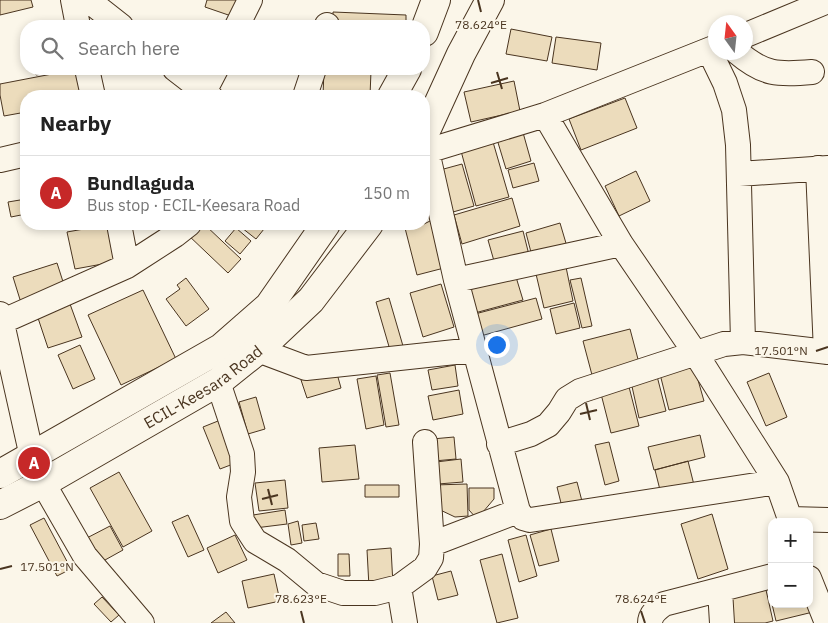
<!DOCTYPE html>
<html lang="en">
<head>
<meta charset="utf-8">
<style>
	body { margin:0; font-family:"IBM Plex Sans",sans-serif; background:#f2f2f2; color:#222 }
	.controls { position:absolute; right:15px; bottom:15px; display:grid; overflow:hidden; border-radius:10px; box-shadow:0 2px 8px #0003 }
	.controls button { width:45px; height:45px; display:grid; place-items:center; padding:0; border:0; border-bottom:1px solid #e0e0e0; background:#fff; color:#222; font:25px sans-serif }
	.compass { position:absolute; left:708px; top:15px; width:45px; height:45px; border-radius:50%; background:#fff; box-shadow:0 2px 8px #0003; rotate:345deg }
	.you { position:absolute; left:496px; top:344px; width:18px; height:18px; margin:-12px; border:4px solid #fff; border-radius:50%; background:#1a73e8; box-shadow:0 0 0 8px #1a73e833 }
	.badge { display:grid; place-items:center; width:32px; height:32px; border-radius:50%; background:#c62828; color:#fff; font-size:16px; font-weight:700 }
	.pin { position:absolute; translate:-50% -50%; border:2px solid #fff; box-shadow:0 1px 5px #0006 }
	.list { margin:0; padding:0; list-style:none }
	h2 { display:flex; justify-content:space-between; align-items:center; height:65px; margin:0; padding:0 20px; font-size:21px }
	h2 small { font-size:16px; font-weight:400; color:#767676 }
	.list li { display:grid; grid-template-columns:32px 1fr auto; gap:15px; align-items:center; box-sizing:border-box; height:75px; padding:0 20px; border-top:1px solid #e0e0e0 }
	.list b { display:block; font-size:19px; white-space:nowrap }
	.list p { margin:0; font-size:16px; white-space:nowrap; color:#767676 }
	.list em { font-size:16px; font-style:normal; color:#767676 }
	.icon { flex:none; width:28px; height:28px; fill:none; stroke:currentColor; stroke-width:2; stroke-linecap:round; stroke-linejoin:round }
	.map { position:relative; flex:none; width:828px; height:623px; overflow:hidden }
	.search { position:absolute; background:#fff; box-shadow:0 2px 8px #0003; left:20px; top:20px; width:410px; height:55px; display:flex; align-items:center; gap:12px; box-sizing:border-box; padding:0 18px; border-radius:20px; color:#767676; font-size:19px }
	.panel { position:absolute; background:#fff; box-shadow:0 2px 8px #0003; left:20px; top:90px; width:410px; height:140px; border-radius:20px }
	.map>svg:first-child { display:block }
	.building { fill:#ecdcbc; stroke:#4a3520 }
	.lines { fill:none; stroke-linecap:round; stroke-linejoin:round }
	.minor-casing { stroke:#4a3520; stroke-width:26 }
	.major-casing { stroke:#4a3520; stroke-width:30 }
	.minor { stroke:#fbf6e9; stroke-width:24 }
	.major { stroke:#fbf6e9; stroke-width:28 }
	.ticks { fill:none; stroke:#4a3520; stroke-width:2 }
	.labels { text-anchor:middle; stroke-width:4; stroke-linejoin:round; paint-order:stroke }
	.street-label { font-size:16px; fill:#4a3520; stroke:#fbf6e9 }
	.ticks-label { font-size:12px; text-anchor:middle; fill:#4a3520; stroke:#fbf6e9; stroke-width:4; stroke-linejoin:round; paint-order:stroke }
</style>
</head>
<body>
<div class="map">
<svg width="828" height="623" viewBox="0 0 828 623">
	<rect width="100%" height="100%" fill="#fbf6e9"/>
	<!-- building -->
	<path class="building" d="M0,0H31L33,7L0,15Z
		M207,0H246L240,19L205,7Z
		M333,12L406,15V26H333Z
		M511,29L552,37L547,61L506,54Z
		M556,37L601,43L597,70L552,63Z
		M35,69H68L36,75Z
		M78,69L84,96H26V112L4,116L0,95V84Z
		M324,69L371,71L370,96H323Z
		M514,81L520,111L471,122L464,92Z
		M625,98L637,128L581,150L569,119Z
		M522,129L531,161L506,169L496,136Z
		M493,142L509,197L476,206L461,151Z
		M534,163L539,181L513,188L508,170Z
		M462,164L474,206L453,212L440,170Z
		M636,171L650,201L619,216L605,186Z
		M512,198L520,226L462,244L454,215Z
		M26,199V214L11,217L8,202Z
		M432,220L444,268L417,275L405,228L424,224Z
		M560,223L568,250L533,260L526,233Z
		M112,224L119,261L75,269L67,232Z
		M197,224H204L241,259L228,273L187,234Z
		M237,224H268L256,239Z
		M236,228L251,241L240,254L225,241Z
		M523,231L530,259L496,268L488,240Z
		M57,263L66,291L22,306L13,277Z
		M566,267L573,301L544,308L536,274Z
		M516,277L523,300L471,314L464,291Z
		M186,278L209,309L186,326L166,299L180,289L177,285Z
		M581,278L592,326L582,328L570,280Z
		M441,284L454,327L423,337L410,293Z
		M143,290L176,359L121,385L88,315Z
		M389,298L403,346L390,350L376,302Z
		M536,298L542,319L477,337L471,315Z
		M574,303L580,328L556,334L550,309Z
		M70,304L82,337L48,348L37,315Z
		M630,329L639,363L592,375L583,341Z
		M80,345L95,379L73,389L58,355Z
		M455,365L458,386L432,390L428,370Z
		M694,366L704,401L669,410L660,374Z
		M336,370L341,388L307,398L301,380Z
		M390,373L399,425L386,427L377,375Z
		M769,373L787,417L766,426L747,382Z
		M376,376L384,425L366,429L357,379Z
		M657,376L666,411L639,418L631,382Z
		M628,383L639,426L611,433L600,390Z
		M459,390L463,414L433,420L428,396Z
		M256,397L265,429L248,434L239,402Z
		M223,419L241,461L220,469L203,427Z
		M700,435L705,457L654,470L648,447Z
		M454,437L456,459L434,461L432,439Z
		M609,442L619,481L605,485L595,445Z
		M355,445L359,479L322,482L319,448Z
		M461,459L463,482L438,484L436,462Z
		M688,461L695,489L662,498L655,470Z
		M119,472L152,531L123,547L90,488Z
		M285,480L288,508L259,511L255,483Z
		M577,482L583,505L563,511L557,487Z
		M467,484L468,516L455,517L434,507V485Z
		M365,485H399V497H365Z
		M469,488H494V499L477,519L469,510Z
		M285,510L287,524L255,528L253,515Z
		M712,514L728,569L698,579L681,524Z
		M188,515L204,550L188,557L172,522Z
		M44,518L71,569L57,576L30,525Z
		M298,521L302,543L291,545L288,524Z
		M316,523L319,539L304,541L302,525Z
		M110,526L123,550L96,565L83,540Z
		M551,529L559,561L539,566L530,535Z
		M235,535L247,560L218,573L207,548Z
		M526,535L537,576L519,582L508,540Z
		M391,548L393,585L369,587L367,550Z
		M338,554H349L350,576H338Z
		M502,554L518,618L497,623L480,560Z
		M451,571L458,595L438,600L432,576Z
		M274,574L280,601L248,608L242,581Z
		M766,590L773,621L765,623H732L727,598Z
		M102,597L119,615L111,622L94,604Z
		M772,604H809L813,612L776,621Z
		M226,612L235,623H211Z"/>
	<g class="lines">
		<!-- minor casing -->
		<g class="minor-casing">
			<path id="minor" d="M73,0L78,26
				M88,0L121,26
				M237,26L250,0
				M327,26V25
				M746,35L828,1
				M709,50L725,83L734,110L738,145L743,342
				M737,52C764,75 778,75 812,72
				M87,69L93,96
				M175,69L210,96
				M204,92L216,69
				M305,96L314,69
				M545,115L621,244L696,354L777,482L791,522
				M424,150L427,151L456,280L518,511L523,518L530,520L777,482
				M427,151L545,115L716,47
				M0,160L26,154
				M818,168L826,352
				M739,174L828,168
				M119,224L127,266
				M456,280L621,244
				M0,314L32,457L43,483L85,556L142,623
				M1,322L127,266L175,235L189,224
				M258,350L306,368L474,350
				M218,382L242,454L243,472L239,497L242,521L255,541L287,560L316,584L343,593H375L399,587L425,568L431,558L432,544L425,442
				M499,444L531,434L548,425L559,412L567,399L580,391L724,344L743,342L828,352
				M790,519L828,520
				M432,544L518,511
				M809,578L827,623
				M399,587L405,623
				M720,590L722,623
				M650,623C650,614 657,609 664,604L772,576"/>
		</g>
		<!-- major casing -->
		<g class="major-casing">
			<g id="major">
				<path d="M424,32L436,0"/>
				<path d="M392,96L407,69"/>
				<path d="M424,135L461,54L490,0"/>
				<path d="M0,474L221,348L269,306L326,224"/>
				<path id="s1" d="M0,505L43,483L218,382L258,350L311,300L369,224"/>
			</g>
		</g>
		<!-- minor -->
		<use href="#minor" class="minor"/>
		<!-- major -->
		<use href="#major" class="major"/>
	</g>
	<!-- ticks -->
	<path class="ticks" d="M478,0L481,12M497,72L502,89M491,83L508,78M816,351L828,347M586,403L590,420M580,414L597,410M268,489L272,505M262,499L278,495M0,569L12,566M301,611L304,623M641,611L645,623"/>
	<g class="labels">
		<!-- street labels -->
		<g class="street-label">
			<text dy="6" stroke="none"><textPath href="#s1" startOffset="235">ECIL-Keesara Road</textPath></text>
		</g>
	</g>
	<g class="ticks-label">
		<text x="481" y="29">78.624°E</text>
		<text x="781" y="355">17.501°N</text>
		<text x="47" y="571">17.501°N</text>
		<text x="301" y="603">78.623°E</text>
		<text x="641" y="603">78.624°E</text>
	</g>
</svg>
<div class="controls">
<button>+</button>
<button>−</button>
</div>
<svg class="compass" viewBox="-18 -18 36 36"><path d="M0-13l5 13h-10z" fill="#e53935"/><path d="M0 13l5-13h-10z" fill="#767676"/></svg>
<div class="you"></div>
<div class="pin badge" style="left:34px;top:463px">A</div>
<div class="search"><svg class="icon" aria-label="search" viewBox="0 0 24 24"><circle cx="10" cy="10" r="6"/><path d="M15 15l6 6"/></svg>Search here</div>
<section class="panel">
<h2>Nearby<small></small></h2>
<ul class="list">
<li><span class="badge">A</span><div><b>Bundlaguda</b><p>Bus stop · ECIL-Keesara Road</p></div><em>150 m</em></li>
</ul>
</section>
</div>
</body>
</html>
